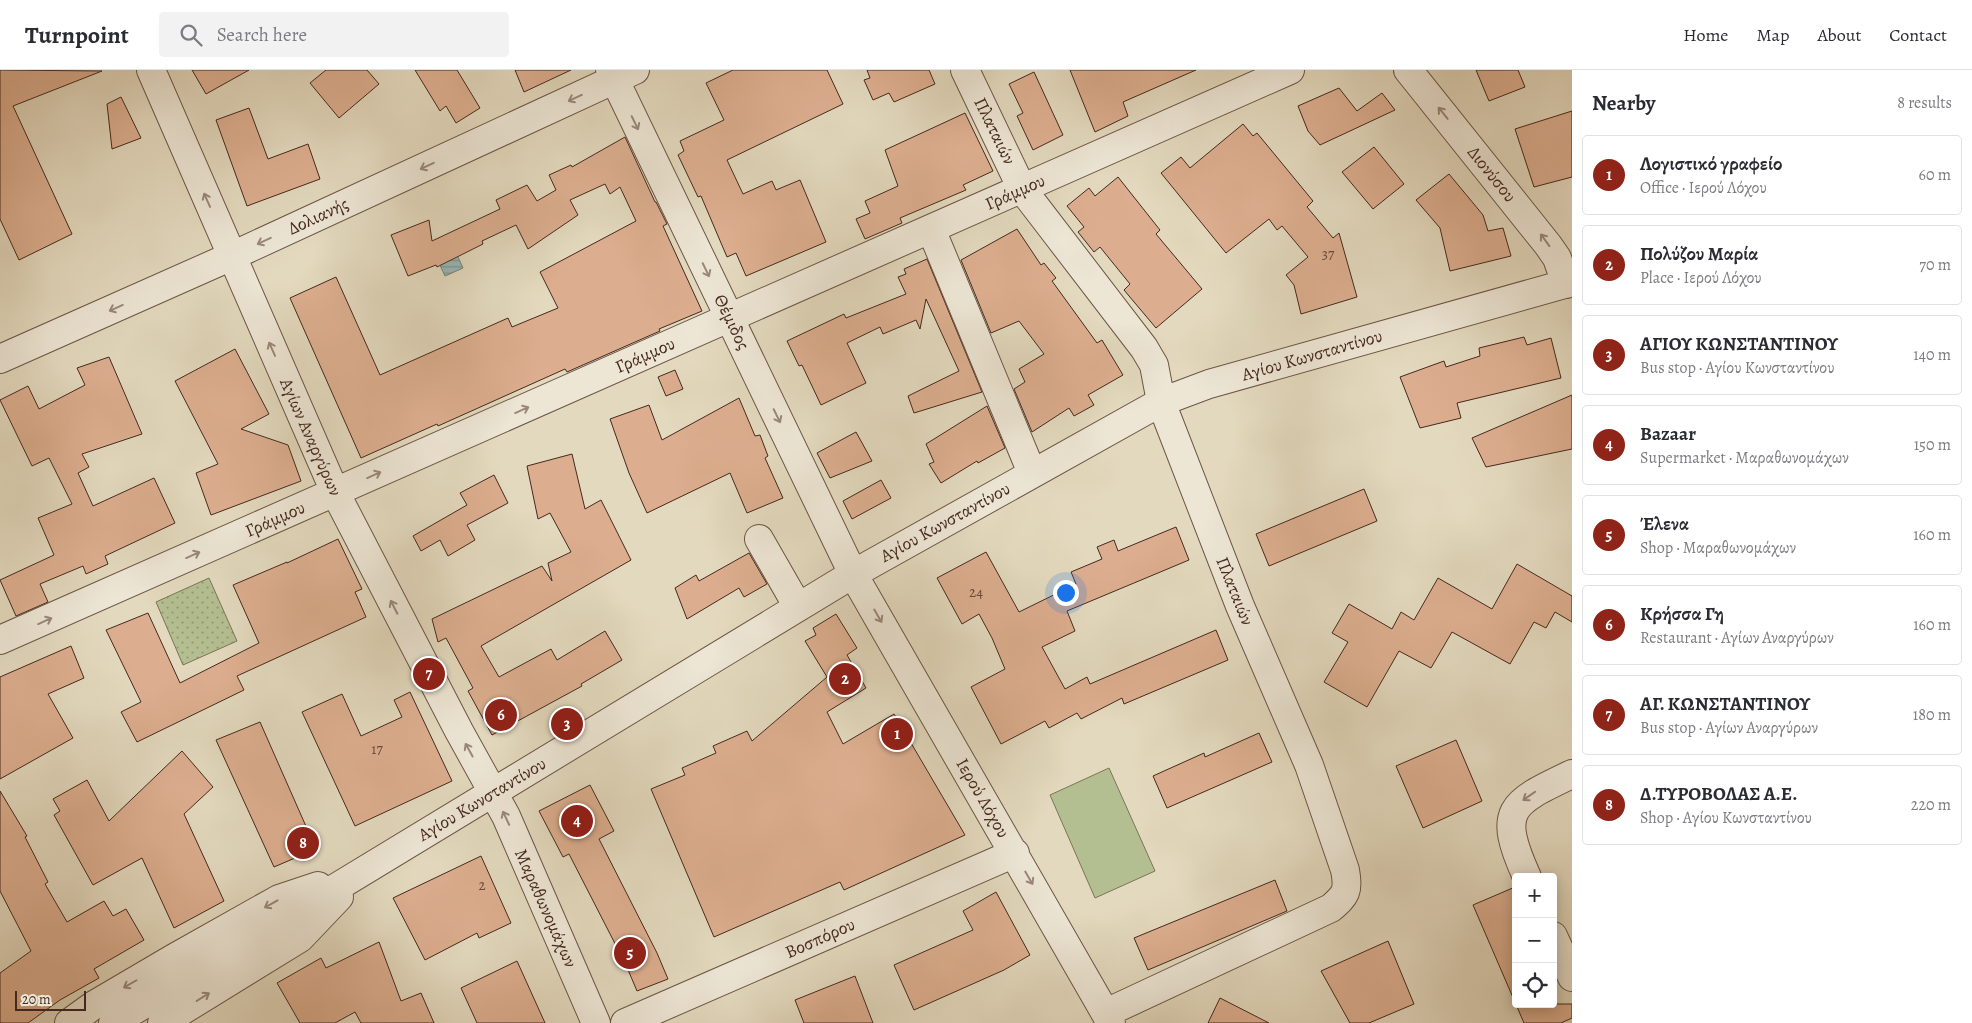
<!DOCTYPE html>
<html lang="en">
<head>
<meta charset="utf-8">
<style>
	body { margin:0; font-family:Alegreya,serif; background:#f2f2f3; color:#2b2b33 }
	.controls { position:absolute; right:15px; bottom:15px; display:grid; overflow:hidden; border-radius:5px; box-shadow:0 2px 12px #0003 }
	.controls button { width:45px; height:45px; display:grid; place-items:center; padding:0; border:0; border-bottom:1px solid #e1e1e2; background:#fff; color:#2b2b33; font:25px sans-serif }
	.scale { position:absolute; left:15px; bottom:12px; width:71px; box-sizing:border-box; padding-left:5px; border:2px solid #45291d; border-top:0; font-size:14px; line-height:18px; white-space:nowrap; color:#45291d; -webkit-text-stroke:4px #ede6d5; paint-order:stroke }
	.you { position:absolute; left:1065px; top:522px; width:18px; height:18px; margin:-12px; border:4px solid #fff; border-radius:50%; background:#1a73e8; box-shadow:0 0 0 8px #1a73e833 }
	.badge { display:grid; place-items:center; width:32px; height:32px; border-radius:50%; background:#8f2418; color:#fff; font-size:16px; font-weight:700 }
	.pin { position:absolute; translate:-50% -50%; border:2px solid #fff; box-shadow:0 1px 5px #0006 }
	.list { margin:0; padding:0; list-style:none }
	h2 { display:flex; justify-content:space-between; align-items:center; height:65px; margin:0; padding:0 20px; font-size:21px }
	h2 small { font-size:16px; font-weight:400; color:#7c7c81 }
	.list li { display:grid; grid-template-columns:32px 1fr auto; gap:15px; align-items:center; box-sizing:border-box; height:80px; margin:0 10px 10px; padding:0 10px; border:1px solid #e1e1e2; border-radius:5px }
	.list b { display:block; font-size:19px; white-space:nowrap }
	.list p { margin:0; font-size:16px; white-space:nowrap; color:#7c7c81 }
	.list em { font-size:16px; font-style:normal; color:#7c7c81 }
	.icon { flex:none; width:28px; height:28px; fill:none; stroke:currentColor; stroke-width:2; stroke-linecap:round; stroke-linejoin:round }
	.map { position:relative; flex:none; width:1572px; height:953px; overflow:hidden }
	header { display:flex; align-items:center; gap:30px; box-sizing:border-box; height:70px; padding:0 25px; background:#fff; border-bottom:1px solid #e1e1e2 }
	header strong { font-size:24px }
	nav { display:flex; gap:28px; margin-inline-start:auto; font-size:18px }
	.search { width:350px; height:45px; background:#f2f2f3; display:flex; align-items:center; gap:12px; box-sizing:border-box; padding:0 18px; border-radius:5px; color:#7c7c81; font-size:19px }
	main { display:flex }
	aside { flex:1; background:#fff }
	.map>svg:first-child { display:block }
	.grass { fill:#b4bf91; stroke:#7c7457 }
	.park { fill:url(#park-dots); stroke:#7c7457 }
	.water { fill:url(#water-rules); stroke:#767f7b }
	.building { fill:#dcae8f; stroke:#45291d }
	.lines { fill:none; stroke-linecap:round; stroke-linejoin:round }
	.minor-casing { stroke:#6c5545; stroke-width:30 }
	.minor { stroke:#ede6d5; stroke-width:28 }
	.oneway { stroke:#998879 }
	.labels { text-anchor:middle; stroke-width:5; stroke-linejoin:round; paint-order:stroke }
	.number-label { font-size:15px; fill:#6b4a3a }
	.street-label { font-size:18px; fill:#45291d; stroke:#ede6d5 }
</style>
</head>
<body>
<header>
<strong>Turnpoint</strong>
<div class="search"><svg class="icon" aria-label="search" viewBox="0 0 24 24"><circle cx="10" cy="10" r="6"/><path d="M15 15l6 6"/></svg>Search here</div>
<nav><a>Home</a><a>Map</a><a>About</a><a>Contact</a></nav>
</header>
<main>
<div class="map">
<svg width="1572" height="953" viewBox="0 0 1572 953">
	<defs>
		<pattern id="park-dots" width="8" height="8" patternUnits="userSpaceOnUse" patternTransform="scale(1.25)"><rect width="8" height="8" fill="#b4bf91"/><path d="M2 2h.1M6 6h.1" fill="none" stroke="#949b76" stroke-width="1.8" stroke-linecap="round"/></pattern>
		<pattern id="water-rules" width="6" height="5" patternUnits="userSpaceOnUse" patternTransform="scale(1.25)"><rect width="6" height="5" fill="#97b9b9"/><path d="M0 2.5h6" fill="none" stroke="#7d9696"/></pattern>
	</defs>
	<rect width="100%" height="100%" fill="#e3d9be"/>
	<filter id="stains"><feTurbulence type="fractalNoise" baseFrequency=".004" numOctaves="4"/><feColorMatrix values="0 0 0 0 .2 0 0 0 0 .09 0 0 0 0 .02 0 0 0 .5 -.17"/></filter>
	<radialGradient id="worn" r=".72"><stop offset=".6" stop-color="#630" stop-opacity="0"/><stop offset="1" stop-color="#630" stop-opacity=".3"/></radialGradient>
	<!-- grass -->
	<path class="grass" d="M1109,698L1155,801L1095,828L1050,725Z"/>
	<!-- park -->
	<path class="park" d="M209,508L237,571L183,595L156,532Z"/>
	<!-- water -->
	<path class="water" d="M452,174L463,198L445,206L434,182Z"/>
	<!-- building -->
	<path class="building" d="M0,0L102,1L13,36L72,164L19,190L0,149Z
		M192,0H249L206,24Z
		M326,0H367L379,14L339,48L310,13Z
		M415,0H457L480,38L456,53L446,36L440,41Z
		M515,0H571L524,22Z
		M733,0H827L843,34L727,90L743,124L772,111L776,120L800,110L826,172L746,206L736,183L727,187L701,126L698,127L678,85L684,81L680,71L724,50L706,13Z
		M867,0H929L935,14L894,32L889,23L873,30L864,10L870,8Z
		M1070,0H1196L1123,32L1128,46L1095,62Z
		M1476,0H1518L1525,17L1489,31Z
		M1034,2L1063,65L1033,80L1017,46L1023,43L1009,14Z
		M1339,18L1357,41L1382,23L1395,40L1320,75L1308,61L1298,36Z
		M121,27L141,68L112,79L107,34Z
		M249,38L268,89L308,74L320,109L247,136L216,50Z
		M1572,41V107L1534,117L1515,59Z
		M965,43L993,101L963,115L966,120L900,148L902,153L865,169L856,149L870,143L865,131L898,116L885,80Z
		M1243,54L1253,66L1257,63L1313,131L1307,137L1333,168L1339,163L1357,227L1301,244L1294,215L1286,205L1308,187L1282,156L1277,160L1269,149L1226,183L1161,103L1181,87L1190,98Z
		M625,67L655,132H656L667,154L663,156L702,241L659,259L660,261L567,302L565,299L438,356L437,354L361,388L290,228L336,207L380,305L508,248L512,257L558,238L540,202L636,151L620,117L610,124L605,114L570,130L578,145L528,179L516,155L482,171L483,174L437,197L436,195L408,206L391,165L429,150L432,171L500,139L496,130L527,115L537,131L556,120L549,105L571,95L572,97Z
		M1374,77L1404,114L1373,139L1342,102Z
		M1449,104L1483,145L1488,161L1503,158L1511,186L1450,201L1440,158L1416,130Z
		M1118,107L1160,160L1156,164L1202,219L1156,258L1124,220L1130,214L1100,177L1094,182L1078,162L1084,157L1067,136L1089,118L1095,126Z
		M1017,159L1041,195L1044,193L1056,208L1052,211L1097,273L1102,270L1123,305L1088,325L1094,335L1074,346L1069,338L1032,362L1014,319L1025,312L1019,299L1044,284L1019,251L991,263L961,190Z
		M927,189L982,322L914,343L908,326L959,301L926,229L920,259L916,250L883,264L880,257L847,273L866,313L821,335L802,295L799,296L787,271L844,244L846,248L906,224L898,207L906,204L904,199Z
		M1524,267L1527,275L1551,268L1561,308L1457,333L1461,348L1420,358L1400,307L1444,291L1446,297L1480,286L1479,278Z
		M235,279L269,344L241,359L288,375L301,411L211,445L196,403L218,394L175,311Z
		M109,287L142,364L82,384L89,397L78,403L93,436L154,408L175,453L105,486L108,494L86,504L83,496L40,514L48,532L16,546L0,510L54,485L38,448L72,434L49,388L32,396L0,330L28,316L39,339L85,315L77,298Z
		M675,300L683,319L666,326L658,307Z
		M1572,325V379L1486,397L1472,368Z
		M739,328L755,366L760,365L768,386L765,388L783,428L747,443L730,403L647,443L629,403L610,349L649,335L662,370Z
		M987,336L1005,378L978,393L977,391L941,413L929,394L934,392L926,374Z
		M856,362L872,391L830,408L817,383Z
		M572,384L585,439L601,430L631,490L481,576L499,607L551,579L557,590L605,561L622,590L581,614L582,616L492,665L468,621L473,618L446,568L438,572L432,549L542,496L552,511L548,493L571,482L550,443L538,449L527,396Z
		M494,405L508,433L467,455L475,470L448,486L440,470L421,481L413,466L467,435L460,423Z
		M881,410L891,428L852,449L843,431Z
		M1364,419L1377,451L1269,496L1256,464Z
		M1176,457L1189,490L1067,541L1075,561L1042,577L1065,619L1087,607L1090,614L1216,560L1228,590L1124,634L1122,628L1081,649L1077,643L1049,658L1045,651L1001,674L971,617L1005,599L992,568L979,544L962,554L937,508L986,482L1019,542L1076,514L1071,502L1102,489L1097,477L1114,470L1118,481Z
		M338,469L362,519L355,522L366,547L237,606L244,620L137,672L121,642L141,632L106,560L148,543L180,613L259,573L233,515L287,492V493Z
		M749,483L767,514L744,527L739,518L687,549L675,518L696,505L699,511Z
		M1517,494L1572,526V552L1555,542L1546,558L1534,552L1510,594L1452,562L1431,598L1399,581L1367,637L1324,612L1348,572L1332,563L1349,534L1392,559L1401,542L1414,550L1438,508L1492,539Z
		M836,544L857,578L847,585L866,618L827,642L843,674L894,644L965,765L844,820L840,812L714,867L651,719L685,705L682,698L716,683L713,676L747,661L752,671L827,607L805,571L816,565L813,558Z
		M71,576L84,608L48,624L73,668L0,709V607Z
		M410,622L452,711L355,756L302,642L342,624L361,666L402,647L394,630Z
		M260,652L316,779L274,797L216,670Z
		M1259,663L1272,692L1167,738L1153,706L1204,683L1205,687Z
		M1456,670L1482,731L1423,758L1396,696Z
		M182,681L213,717L184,744L224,831L174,858L142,788L93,815L54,745L60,741L53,729L87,710L109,751Z
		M590,715L614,761L599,769L657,883L668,909L637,921L626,895L569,784L563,787L539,741Z
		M0,721L27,766L25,767L48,812L45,814L67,852L104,831L113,846L126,839L144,870L94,899L99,908L60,930L28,953H0V903L31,881L0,821Z
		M481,786L511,853L479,868L477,863L425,890L393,828Z
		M1275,810L1287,841L1148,900L1134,868Z
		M1515,817L1516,934H1572V948L1561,953H1524L1473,835Z
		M996,822L1030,885L1004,900L914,940L894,895L973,860L963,841Z
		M1388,871L1414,934L1369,953H1350L1321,901Z
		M379,872L401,931L421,923L434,953H361L355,942L335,953H300L277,913L321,888L326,898Z
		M517,891L545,953H477L461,918Z
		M855,906L873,953H804L795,930Z
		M1220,928L1269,953H1208Z"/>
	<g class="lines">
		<!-- minor casing -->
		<g class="minor-casing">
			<path id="minor" d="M151,0L335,422L459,661L506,746L596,953
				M610,0L853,504L1111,953
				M965,0L1022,119L1144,278L1154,295L1161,332L1240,536L1309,695L1345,800C1349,821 1346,825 1331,838L1106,943
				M1408,0L1548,175L1557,188L1566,214
				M931,159L1032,403
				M0,289L232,186L635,0
				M759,469L798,537
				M0,570L1290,0
				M1527,807C1496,739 1511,733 1572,704
				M1553,866L1572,907
				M69,953L94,935L174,888L279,829L318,816
				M113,953L853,504L1161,332L1209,314L1572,212
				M162,953L300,868L339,827
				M625,953L1015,783"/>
		</g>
		<!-- minor -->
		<use href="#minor" class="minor"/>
	</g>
	<!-- one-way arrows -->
	<defs><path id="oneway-shaft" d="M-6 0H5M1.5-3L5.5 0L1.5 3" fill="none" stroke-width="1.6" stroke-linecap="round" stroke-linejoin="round" transform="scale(1.25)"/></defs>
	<g class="oneway">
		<use href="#oneway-shaft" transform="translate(575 28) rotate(155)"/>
		<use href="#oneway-shaft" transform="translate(1443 43) rotate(-129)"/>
		<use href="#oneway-shaft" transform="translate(635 53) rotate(64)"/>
		<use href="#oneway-shaft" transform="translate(427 96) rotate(155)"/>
		<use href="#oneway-shaft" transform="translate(207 130) rotate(-114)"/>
		<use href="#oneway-shaft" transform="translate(1545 170) rotate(-126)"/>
		<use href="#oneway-shaft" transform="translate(264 171) rotate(155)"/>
		<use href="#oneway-shaft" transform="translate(706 200) rotate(64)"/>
		<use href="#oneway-shaft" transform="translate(116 238) rotate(156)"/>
		<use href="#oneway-shaft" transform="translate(272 279) rotate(-114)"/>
		<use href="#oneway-shaft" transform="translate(522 340) rotate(-24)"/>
		<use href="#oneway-shaft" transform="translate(777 346) rotate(64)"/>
		<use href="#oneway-shaft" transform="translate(374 405) rotate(-24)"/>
		<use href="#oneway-shaft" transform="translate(193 485) rotate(-24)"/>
		<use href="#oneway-shaft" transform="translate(394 537) rotate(-117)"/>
		<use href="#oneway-shaft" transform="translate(878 546) rotate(60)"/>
		<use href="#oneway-shaft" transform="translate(45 551) rotate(-24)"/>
		<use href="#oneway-shaft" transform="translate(469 680) rotate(-119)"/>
		<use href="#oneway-shaft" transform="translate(1529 726) rotate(145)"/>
		<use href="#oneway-shaft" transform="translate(506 748) rotate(-115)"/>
		<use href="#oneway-shaft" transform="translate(1029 808) rotate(60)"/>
		<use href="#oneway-shaft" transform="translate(271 834) rotate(151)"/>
		<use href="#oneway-shaft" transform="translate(130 914) rotate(150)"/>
		<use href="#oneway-shaft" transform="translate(203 927) rotate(-32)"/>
	</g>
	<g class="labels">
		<!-- number labels -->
		<g class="number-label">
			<text x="1328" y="189">37</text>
			<text x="976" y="527">24</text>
			<text x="377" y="684">17</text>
			<text x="482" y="820">2</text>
		</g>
		<!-- street labels -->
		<g class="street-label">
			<text transform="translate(995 61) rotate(64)" y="6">Πλαταιών</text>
			<text transform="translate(1492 104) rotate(51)" y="6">Διονύσου</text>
			<text transform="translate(1015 122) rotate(-24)" y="6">Γράμμου</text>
			<text transform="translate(318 146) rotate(-25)" y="6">Δολιανής</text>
			<text transform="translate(732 252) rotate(64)" y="6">Θέμιδος</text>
			<text transform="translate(645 285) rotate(-24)" y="6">Γράμμου</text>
			<text transform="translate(1312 285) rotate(-16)" y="6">Αγίου Κωνσταντίνου</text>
			<text transform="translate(311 367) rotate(66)" y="6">Αγίων Αναργύρων</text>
			<text transform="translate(275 449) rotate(-24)" y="6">Γράμμου</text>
			<text transform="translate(945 452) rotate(-29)" y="6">Αγίου Κωνσταντίνου</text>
			<text transform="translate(1235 521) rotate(68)" y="6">Πλαταιών</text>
			<text transform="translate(983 728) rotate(60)" y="6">Ιερού Λόχου</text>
			<text transform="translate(482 729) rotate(-31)" y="6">Αγίου Κωνσταντίνου</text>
			<text transform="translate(546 838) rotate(66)" y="6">Μαραθωνομάχων</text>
			<text transform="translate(820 868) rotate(-24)" y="6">Βοσπόρου</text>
		</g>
	</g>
	<rect width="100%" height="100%" filter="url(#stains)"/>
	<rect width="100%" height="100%" fill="url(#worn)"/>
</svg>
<div class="controls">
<button>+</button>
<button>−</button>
<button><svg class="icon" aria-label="locate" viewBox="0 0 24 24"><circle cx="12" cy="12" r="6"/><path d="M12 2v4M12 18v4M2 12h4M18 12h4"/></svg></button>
</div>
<div class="scale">20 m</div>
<div class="you"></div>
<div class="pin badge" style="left:897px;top:664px">1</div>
<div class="pin badge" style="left:845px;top:609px">2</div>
<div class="pin badge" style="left:567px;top:654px">3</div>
<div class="pin badge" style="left:577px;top:751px">4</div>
<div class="pin badge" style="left:630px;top:883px">5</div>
<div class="pin badge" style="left:501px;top:645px">6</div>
<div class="pin badge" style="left:429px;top:604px">7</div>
<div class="pin badge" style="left:303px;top:773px">8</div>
</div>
<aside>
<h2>Nearby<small>8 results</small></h2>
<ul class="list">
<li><span class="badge">1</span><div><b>Λογιστικό γραφείο</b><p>Office · Ιερού Λόχου</p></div><em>60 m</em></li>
<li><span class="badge">2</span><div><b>Πολύζου Μαρία</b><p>Place · Ιερού Λόχου</p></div><em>70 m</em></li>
<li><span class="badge">3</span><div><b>ΑΓΙΟΥ ΚΩΝΣΤΑΝΤΙΝΟΥ</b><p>Bus stop · Αγίου Κωνσταντίνου</p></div><em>140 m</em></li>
<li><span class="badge">4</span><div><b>Bazaar</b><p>Supermarket · Μαραθωνομάχων</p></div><em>150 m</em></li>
<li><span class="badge">5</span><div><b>Έλενα</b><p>Shop · Μαραθωνομάχων</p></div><em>160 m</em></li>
<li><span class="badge">6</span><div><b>Κρήσσα Γη</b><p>Restaurant · Αγίων Αναργύρων</p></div><em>160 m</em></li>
<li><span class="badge">7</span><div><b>ΑΓ. ΚΩΝΣΤΑΝΤΙΝΟΥ</b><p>Bus stop · Αγίων Αναργύρων</p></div><em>180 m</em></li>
<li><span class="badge">8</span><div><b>Δ.ΤΥΡΟΒΟΛΑΣ Α.Ε.</b><p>Shop · Αγίου Κωνσταντίνου</p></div><em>220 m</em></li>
</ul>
</aside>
</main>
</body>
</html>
